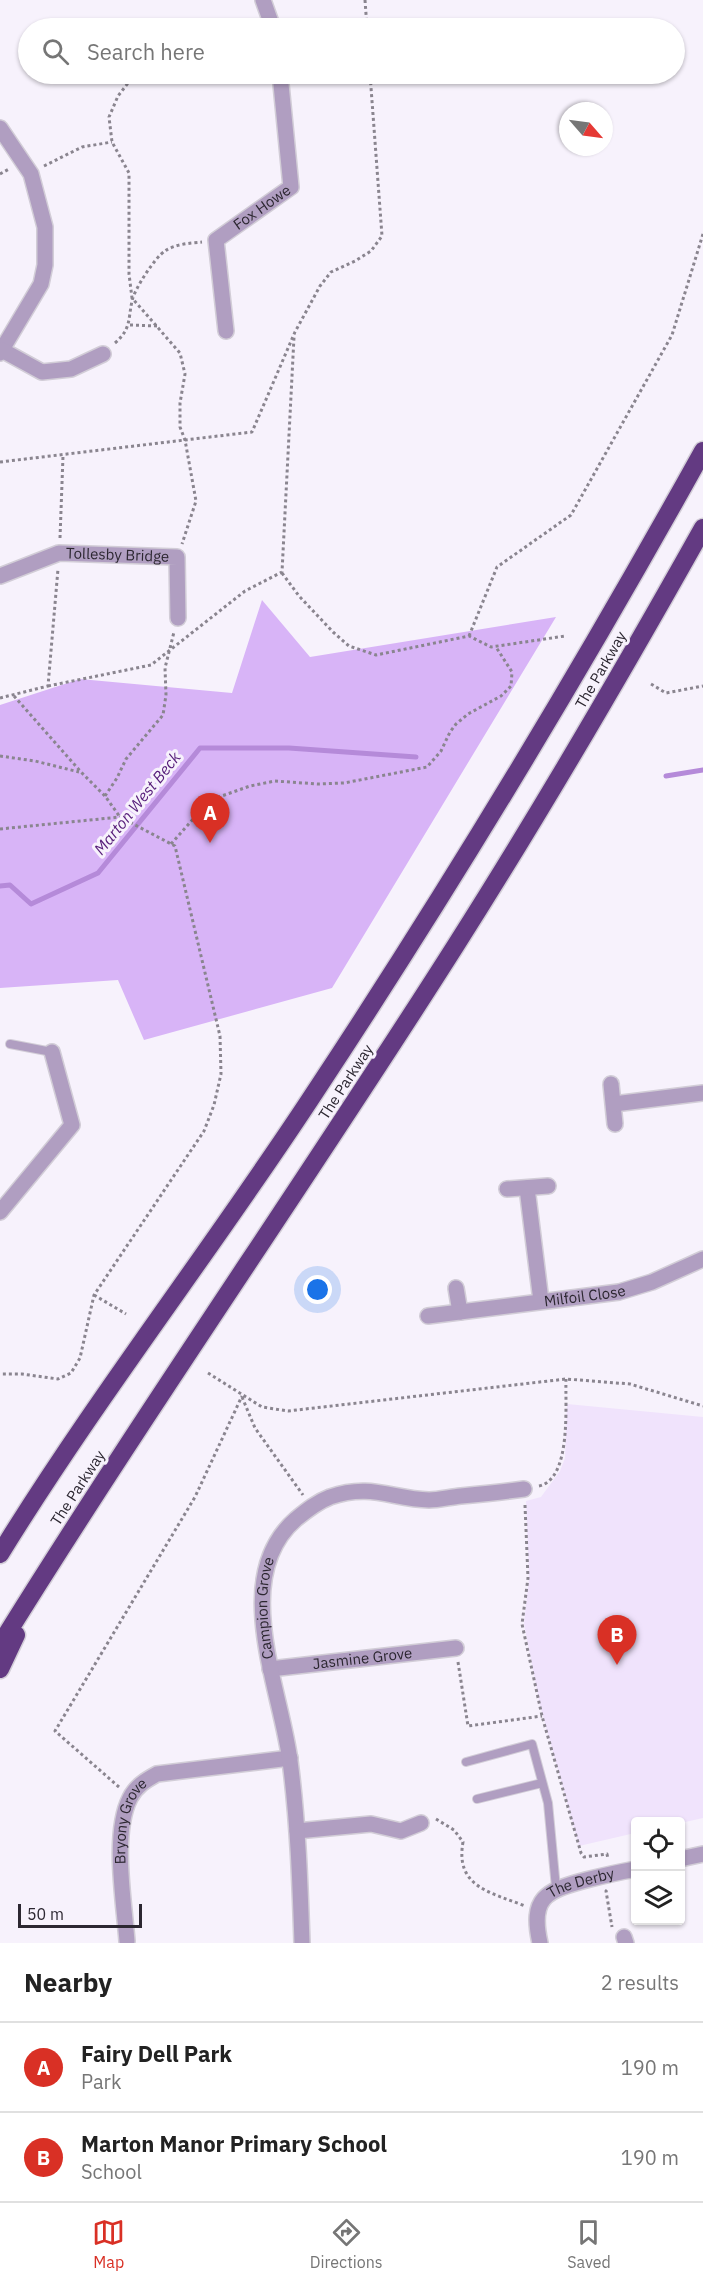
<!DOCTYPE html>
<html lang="en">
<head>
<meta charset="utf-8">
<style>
	body { margin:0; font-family:"IBM Plex Sans",sans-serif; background:#f6f6f6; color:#222 }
	.controls { position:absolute; right:18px; bottom:18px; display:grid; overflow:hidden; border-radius:6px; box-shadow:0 2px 4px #0004 }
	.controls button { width:54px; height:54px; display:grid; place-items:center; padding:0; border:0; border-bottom:2px solid #e0e0e0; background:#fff; color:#222; font:30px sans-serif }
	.compass { position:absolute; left:559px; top:102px; width:54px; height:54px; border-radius:50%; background:#fff; box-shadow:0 2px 4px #0004; rotate:118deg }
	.scale { position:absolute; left:18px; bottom:15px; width:124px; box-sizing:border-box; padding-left:6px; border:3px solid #2c2731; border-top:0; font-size:16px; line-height:21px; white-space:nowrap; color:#2c2731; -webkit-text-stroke:4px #f7f2fc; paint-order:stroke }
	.you { position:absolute; left:318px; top:1290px; width:21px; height:21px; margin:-15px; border:4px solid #fff; border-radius:50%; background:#1a73e8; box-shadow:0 0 0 9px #1a73e833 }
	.badge { display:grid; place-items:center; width:39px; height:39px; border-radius:50%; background:#d93025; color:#fff; font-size:20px; font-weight:700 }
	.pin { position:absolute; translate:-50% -50px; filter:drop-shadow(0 2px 3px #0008) }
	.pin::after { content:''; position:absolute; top:32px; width:21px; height:18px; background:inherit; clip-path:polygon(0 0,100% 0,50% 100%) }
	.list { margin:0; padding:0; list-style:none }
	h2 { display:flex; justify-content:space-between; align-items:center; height:78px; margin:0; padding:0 24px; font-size:26px }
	h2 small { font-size:20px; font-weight:400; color:#767676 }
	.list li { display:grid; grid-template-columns:39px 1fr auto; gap:18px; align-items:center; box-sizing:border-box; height:90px; padding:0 24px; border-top:2px solid #e0e0e0 }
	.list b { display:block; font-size:22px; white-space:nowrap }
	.list p { margin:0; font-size:20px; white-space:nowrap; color:#767676 }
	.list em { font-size:20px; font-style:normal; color:#767676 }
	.icon { flex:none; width:33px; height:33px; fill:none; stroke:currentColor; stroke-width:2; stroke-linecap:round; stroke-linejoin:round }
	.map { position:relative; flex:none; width:703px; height:1943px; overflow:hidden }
	.search { position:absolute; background:#fff; box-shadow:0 2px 4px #0004; left:18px; right:18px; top:18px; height:66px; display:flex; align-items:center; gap:15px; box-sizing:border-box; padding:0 21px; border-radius:33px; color:#767676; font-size:22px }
	.sheet { height:258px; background:#fff }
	nav { display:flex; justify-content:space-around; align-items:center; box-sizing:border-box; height:84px; border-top:2px solid #e0e0e0; background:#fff; font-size:16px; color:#767676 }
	nav a { display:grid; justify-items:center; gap:3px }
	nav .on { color:#d93025 }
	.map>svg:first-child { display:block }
	.built { fill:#f0e3fc }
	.green { fill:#d8b4f7 }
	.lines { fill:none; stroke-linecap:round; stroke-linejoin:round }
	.stream { stroke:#b58ad9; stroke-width:5 }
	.lane-casing { stroke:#d2cdd7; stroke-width:10 }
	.street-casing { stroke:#d2cdd7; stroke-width:18 }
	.highway-casing { stroke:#d2cdd7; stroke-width:21 }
	.path { stroke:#8a858f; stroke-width:3; stroke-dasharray:3 3; stroke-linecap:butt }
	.lane { stroke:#b09ec1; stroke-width:8 }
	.street { stroke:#b09ec1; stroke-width:15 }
	.highway { stroke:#633a82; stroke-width:18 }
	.labels { text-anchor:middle; stroke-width:6; stroke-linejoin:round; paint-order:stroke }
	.street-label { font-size:15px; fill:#2c2731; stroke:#f7f2fc }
	.water-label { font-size:16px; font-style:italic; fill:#551c79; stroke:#f7f2fc }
</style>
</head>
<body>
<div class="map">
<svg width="703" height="1943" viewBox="0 0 703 1943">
	<rect width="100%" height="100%" fill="#f7f2fc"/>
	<!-- built -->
	<path class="built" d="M567,1404L703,1417V1818L681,1823L636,1822L635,1833L579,1846L540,1705L524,1624L529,1578L526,1501L541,1497L560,1471L565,1458Z"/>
	<!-- green -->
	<path class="green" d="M262,600L310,657L556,617L332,988L144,1040L118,980L0,988V705L80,679L232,693Z"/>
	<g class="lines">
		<!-- stream -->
		<path class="stream" d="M666,776L703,770
			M0,886L10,885L31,904L98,873L200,748H289L416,757"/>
		<!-- lane casing -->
		<g class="lane-casing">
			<path id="lane" d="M10,1044L52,1052
				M466,1762L532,1744L548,1803L556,1888
				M477,1799L542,1783"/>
		</g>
		<!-- street casing -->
		<g class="street-casing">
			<g id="street">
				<path d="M263,0L273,28"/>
				<path d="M0,128L31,174L45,227V265L41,284L0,353"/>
				<path id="s1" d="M226,331L216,240L291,187L280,74"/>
				<path d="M2,350L42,372L71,369L103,354"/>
				<path id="s2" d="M0,576L59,553L177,557L178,618"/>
				<path d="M611,1084L615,1124"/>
				<path d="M614,1104L703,1093"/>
				<path d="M527,1188L541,1301"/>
				<path d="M507,1189L548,1186"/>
				<path d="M0,1212L72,1125L52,1052"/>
				<path d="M456,1288L460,1312"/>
				<path id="s3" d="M428,1316L619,1292L652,1282L703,1259"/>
				<path id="s4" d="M270,1669L456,1648"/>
				<path d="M297,1831L371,1824L401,1831L421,1823"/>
				<path d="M680,1859L703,1854"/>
				<path d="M624,1937L626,1943"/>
				<path id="s5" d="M127,1941C124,1902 112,1833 130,1798C136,1786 146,1780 157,1774L290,1758"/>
				<path id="s6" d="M302,1943C300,1882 298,1822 290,1761C281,1689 229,1577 296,1519C307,1510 317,1502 330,1497C371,1483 392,1499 429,1500C439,1500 450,1497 461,1496C482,1494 503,1492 524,1489"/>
				<path id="s7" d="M540,1943C530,1898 545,1891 586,1880C602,1876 619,1872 636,1869"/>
			</g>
		</g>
		<!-- highway casing -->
		<g class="highway-casing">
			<path id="highway" d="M0,1554C98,1395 213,1248 315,1092C453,883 582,669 703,451
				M0,1645C147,1408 307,1180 456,945C543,808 624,669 703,528
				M0,1669L16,1635"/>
		</g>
		<!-- path -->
		<path class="path" d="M365,0L367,28
			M135,74L118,96L109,117L112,142L129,173V274L132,298L180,353L185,374L180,403V427L185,440L196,501L182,544
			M44,166L82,147L112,142
			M0,174L9,169
			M130,325L158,326
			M115,343C131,329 128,320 132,301C134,290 155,257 165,251C175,244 191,243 202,242
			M0,462L252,432L295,332L320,286L331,272L355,261L371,251L382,236L370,74
			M60,538L63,456
			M282,573L299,596L333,632L349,646L376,655L469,636L491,647L565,636
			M469,636L497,567L571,515L672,335L703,234
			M651,684L666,693L703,686
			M48,686L151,665L245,591L282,572L294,337
			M14,696L81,772L105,796L120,817
			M0,698L48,686L58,569
			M0,756L35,761L79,772
			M105,796L117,778L126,759L163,715L166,695L165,668L174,632
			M0,829L120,817L175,846L220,1036L221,1074L214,1105L204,1131L94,1295L80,1358L71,1373L58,1379L22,1374H0
			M171,844L195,817L216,798L250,786L275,781L318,784L344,783L427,767L441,751L450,732L456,724L468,714L501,696L511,686L512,672L496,647
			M94,1295L126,1314
			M208,1373L262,1407L288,1411L566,1379L630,1384L703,1406
			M242,1397L255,1428L303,1495
			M539,1486C572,1479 565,1404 566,1379
			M525,1505L528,1578L522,1624L542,1716L581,1853L584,1857L607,1854L608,1859
			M458,1662L468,1726L542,1716
			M119,1787L55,1731L195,1497L242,1396
			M436,1819L454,1830L463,1842C455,1887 490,1892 525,1906
			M607,1890L606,1891L612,1927"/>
		<!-- lane -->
		<use href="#lane" class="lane"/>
		<!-- street -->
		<use href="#street" class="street"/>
		<!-- highway -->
		<use href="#highway" class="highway"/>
	</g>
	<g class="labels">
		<!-- street labels -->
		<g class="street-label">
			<text dy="5" stroke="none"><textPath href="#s1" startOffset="148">Fox Howe</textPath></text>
			<text dy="5" stroke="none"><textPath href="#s2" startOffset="122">Tollesby Bridge</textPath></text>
			<text transform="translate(601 670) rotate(-60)" y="5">The Parkway</text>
			<text transform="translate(346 1082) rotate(-57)" y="5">The Parkway</text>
			<text dy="5" stroke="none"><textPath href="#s3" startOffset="158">Milfoil Close</textPath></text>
			<text transform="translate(78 1488) rotate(-57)" y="5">The Parkway</text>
			<text dy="5" stroke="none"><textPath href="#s6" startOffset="338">Campion Grove</textPath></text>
			<text dy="5" stroke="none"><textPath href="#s4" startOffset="93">Jasmine Grove</textPath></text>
			<text dy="5" stroke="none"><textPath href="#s5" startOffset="122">Bryony Grove</textPath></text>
			<text dy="5" stroke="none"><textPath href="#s7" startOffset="87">The Derby</textPath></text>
		</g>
		<!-- water labels -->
		<g class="water-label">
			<text transform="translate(137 803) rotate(-51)" y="6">Marton West Beck</text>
		</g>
	</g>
</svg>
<div class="controls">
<button><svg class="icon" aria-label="locate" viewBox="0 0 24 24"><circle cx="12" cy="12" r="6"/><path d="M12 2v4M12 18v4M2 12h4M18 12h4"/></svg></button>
<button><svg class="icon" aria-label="layers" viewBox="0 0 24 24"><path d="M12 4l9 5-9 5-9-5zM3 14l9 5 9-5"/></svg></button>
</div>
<svg class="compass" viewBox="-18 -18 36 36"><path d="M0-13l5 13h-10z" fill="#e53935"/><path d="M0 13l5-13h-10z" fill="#767676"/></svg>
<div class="scale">50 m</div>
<div class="you"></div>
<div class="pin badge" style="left:210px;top:843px">A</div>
<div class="pin badge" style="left:617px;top:1665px">B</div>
<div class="search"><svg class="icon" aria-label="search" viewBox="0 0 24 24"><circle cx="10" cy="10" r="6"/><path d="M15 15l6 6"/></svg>Search here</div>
</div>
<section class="sheet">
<h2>Nearby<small>2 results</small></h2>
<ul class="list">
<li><span class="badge">A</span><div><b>Fairy Dell Park</b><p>Park</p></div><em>190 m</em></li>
<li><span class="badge">B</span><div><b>Marton Manor Primary School</b><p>School</p></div><em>190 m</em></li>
</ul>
</section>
<nav>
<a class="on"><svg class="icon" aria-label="map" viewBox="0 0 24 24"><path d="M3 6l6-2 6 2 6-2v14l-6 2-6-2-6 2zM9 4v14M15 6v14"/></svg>Map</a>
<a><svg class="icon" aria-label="directions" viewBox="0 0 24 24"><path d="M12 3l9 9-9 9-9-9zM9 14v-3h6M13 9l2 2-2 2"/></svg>Directions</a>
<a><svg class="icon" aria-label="saved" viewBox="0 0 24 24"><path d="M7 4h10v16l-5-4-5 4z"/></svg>Saved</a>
</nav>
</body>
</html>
